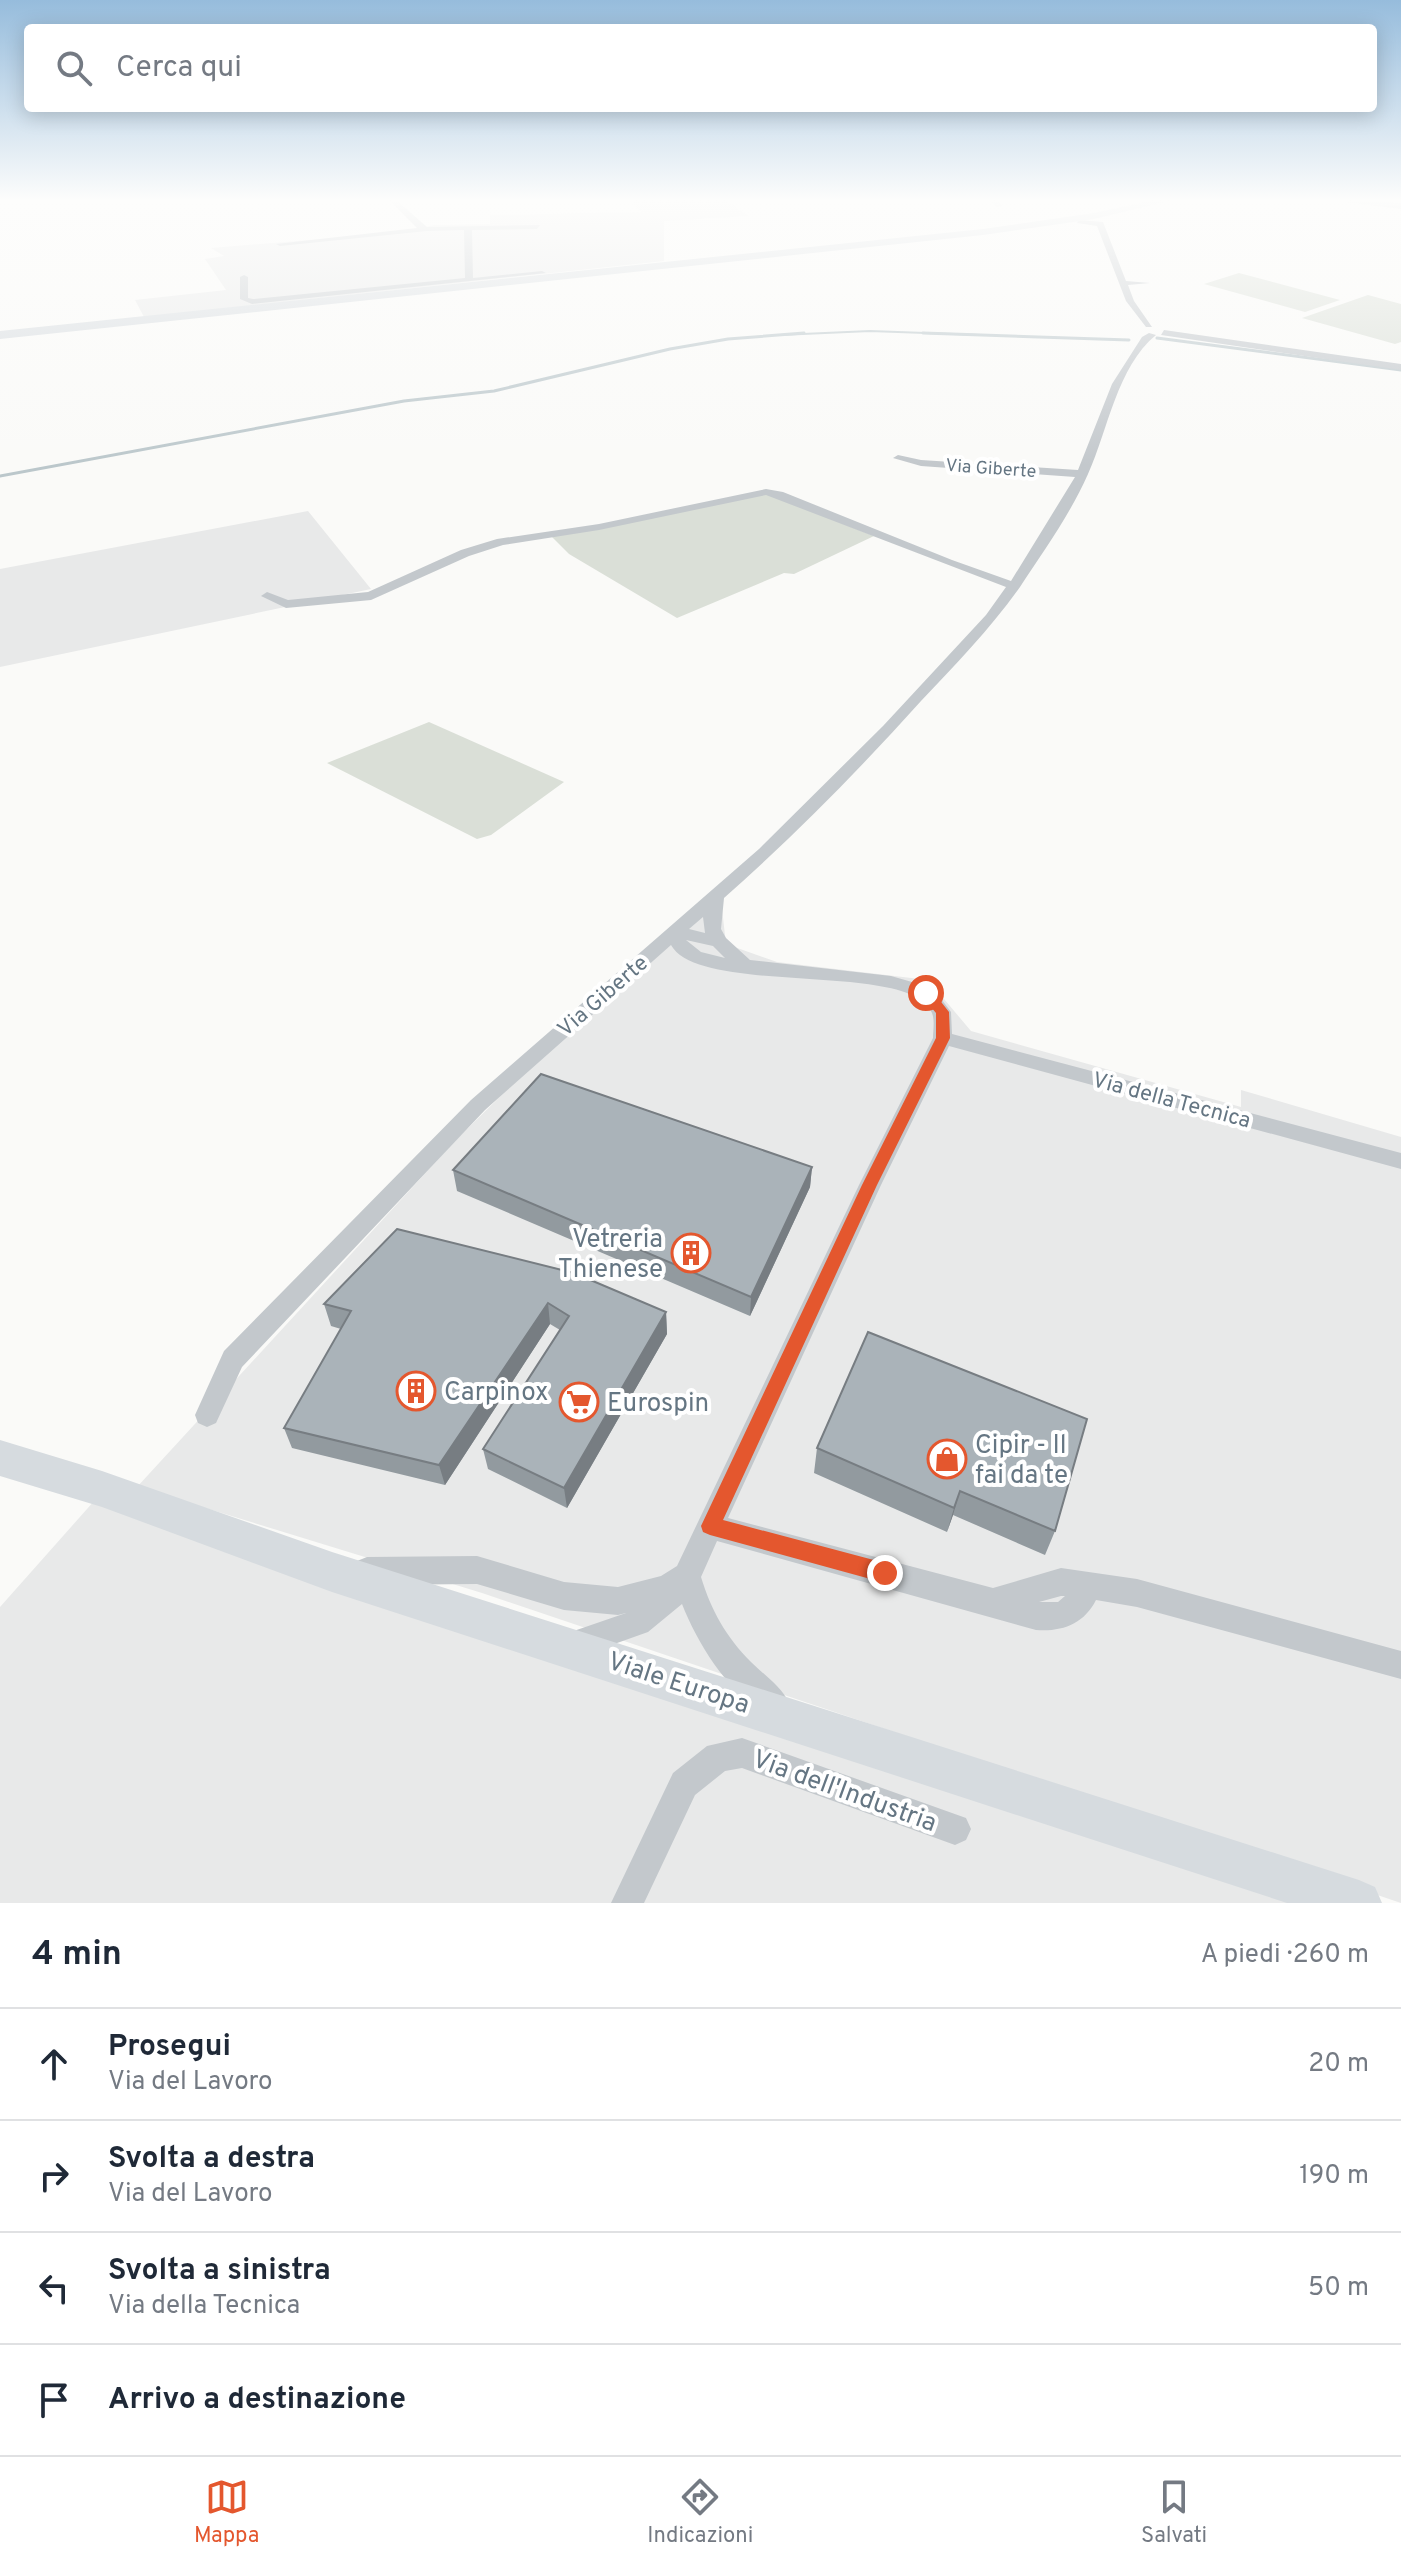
<!DOCTYPE html>
<html lang="it">
<head>
<meta charset="utf-8">
<style>
	body { margin:0; font-family:Overpass,sans-serif; background:#f6f6f7; color:#1f2937 }
	.stop { position:absolute; width:24px; height:24px; margin:-18px; border:6px solid #e4572e; border-radius:50%; background:#fff }
	.stop.end { background:#e4572e; border-color:#fff; box-shadow:0 2px 8px #0008 }
	.list { margin:0; padding:0; list-style:none }
	h2 { display:flex; justify-content:space-between; align-items:center; height:104px; margin:0; padding:0 32px; font-size:34px }
	h2 small { font-size:26px; font-weight:400; color:#747a83 }
	.list li { display:grid; grid-template-columns:52px 1fr auto; gap:24px; align-items:center; box-sizing:border-box; height:112px; padding:0 32px; border-top:2px solid #e0e1e3 }
	.list b { display:block; font-size:30px; white-space:nowrap }
	.list p { margin:0; font-size:26px; white-space:nowrap; color:#747a83 }
	.list em { font-size:26px; font-style:normal; color:#747a83 }
	.icon { flex:none; width:44px; height:44px; fill:none; stroke:currentColor; stroke-width:2; stroke-linecap:round; stroke-linejoin:round }
	.map { position:relative; flex:none; width:1401px; height:1903px; overflow:hidden }
	.search { position:absolute; background:#fff; box-shadow:0 4px 20px #0003; left:24px; right:24px; top:24px; height:88px; display:flex; align-items:center; gap:20px; box-sizing:border-box; padding:0 28px; border-radius:8px; color:#747a83; font-size:30px }
	.sheet { height:552px; background:#fff }
	nav { display:flex; justify-content:space-around; align-items:center; box-sizing:border-box; height:112px; border-top:2px solid #e0e1e3; background:#fff; font-size:22px; color:#747a83 }
	nav a { display:grid; justify-items:center; gap:4px }
	nav .on { color:#e4572e }
	.map>svg:first-child { display:block }
	.built { fill:#e8e9e9 }
	.green { fill:#dadfd7 }
	.lines { fill:none; stroke-linecap:round; stroke-linejoin:round }
	.stream-far1 { stroke:#bbc7cb; stroke-width:2 }
	.stream { stroke:#bbc7cb; stroke-width:3 }
	.minor { fill:#c3c8cc; fill-rule:evenodd }
	.tertiary { fill:#c3c8cc; fill-rule:evenodd }
	.secondary { fill:#d6dbdf; fill-rule:evenodd }
	.primary { fill:#d6dbdf; fill-rule:evenodd }
	.wall { fill:#929a9f }
	.shaded-wall { fill:#777d82 }
	.building { fill:#aab3b9; stroke:#777d82; stroke-width:2 }
	.route { fill:#e4572e }
	.labels { text-anchor:middle; stroke-width:8; stroke-linejoin:round; paint-order:stroke }
	.far-street-label { font-size:18px; fill:#657683; stroke:#fff }
	.street-label { font-size:22px; fill:#657683; stroke:#fff }
	.near-poi-label { font-size:26px; fill:#657683; stroke:#fff; text-anchor:start }
	.near-street-label { font-size:26px; fill:#657683; stroke:#fff }
</style>
</head>
<body>
<div class="map">
<svg width="1401" height="1903" viewBox="0 0 1401 1903">
	<rect width="100%" height="100%" fill="#fafaf8"/>
	<!-- built -->
	<path class="built" d="M629,200H727L748,216L664,221V261L144,317L135,300L226,290L205,259L224,256L211,248L394,233L434,225L490,224V215L641,212Z
		M308,511L371,589L0,667V569Z
		M721,900L726,944L777,962L928,980L971,1031L1241,1107V1090L1401,1137V1903L482,1593L137,1487L454,1142L521,1076Z
		M95,1500L1294,1903H0V1607Z"/>
	<!-- green -->
	<path class="green" d="M1239,273L1340,300L1305,312L1204,284Z
		M1368,295L1401,304V342L1395,344L1302,318Z
		M753,493L770,495L874,536L794,574L784,573L677,618L569,554L551,536Z
		M429,722L564,782L491,835L477,839L327,763Z"/>
	<g class="lines">
		<!-- stream-far1 -->
		<path class="stream-far1" d="M780,335L870,331L981,335"/>
		<!-- stream -->
		<path class="stream" d="M923,333L1129,340
			M1157,338L1401,370
			M0,476L404,401L494,391L670,349L728,339L804,333"/>
		<!-- minor -->
		<path class="minor" d="M389,200H396L427,227L540,225L537,229L472,230L473,278L542,271L546,273L252,304L240,299V277L244,275L248,277V298L253,299L465,278L464,230L427,231L280,246L276,244L417,228Z
			M990,200H997L1002,206L997,207Z
			M1079,220L1103,222L1126,281L1150,283L1128,285L1134,301L1152,327H1146L1126,301L1097,226L1077,223Z
			M1164,330L1401,364V370L1161,335Z
			M1149,333L1156,335C1117,367 1108,430 1088,474C1071,513 1043,552 1020,587C991,628 956,664 921,701C859,770 794,836 724,898L721,929L726,938L750,960L891,976L933,988L951,1012L952,1034L1401,1153V1169L949,1046L881,1185L728,1518L993,1588L1061,1568L1137,1579L1401,1651V1679L1137,1607L1096,1600C1084,1624 1062,1632 1036,1630L717,1541L701,1577C711,1610 726,1637 751,1662C764,1675 781,1686 789,1703L784,1713L774,1718C732,1700 698,1645 682,1604L648,1632L575,1658L565,1654L561,1644L565,1634L626,1613L618,1615L564,1610L477,1584L367,1585L357,1581L353,1571L357,1561L367,1557L477,1556L564,1582L618,1587L661,1576L677,1566L859,1185L933,1038C933,1031 935,1020 932,1013C912,960 700,997 671,945L485,1110L242,1367L216,1423L207,1427L198,1423L195,1415L224,1351L471,1100L759,849L883,726L986,615L1006,587L766,495L599,530L503,545L469,556L371,600L286,608L261,596L267,592L288,600L368,592L461,550L497,539L599,524L766,489L783,492L952,560L1011,581L1075,477L921,466L893,458L898,455L921,460L1078,470L1112,384L1142,337ZM703,917L705,933L689,929ZM686,940L713,946L725,958L701,952ZM1061,1596H1065L1058,1602H1039Z
			M742,1738L966,1818L971,1829L966,1840L955,1845L742,1768L725,1771L695,1795L644,1903H611L673,1773L707,1746Z"/>
		<!-- tertiary -->
		<path class="tertiary" d="M1342,200L1401,203V209L1346,202Z"/>
		<!-- secondary -->
		<path class="secondary" d="M0,1440L102,1471L332,1552L1359,1880L1375,1887L1382,1903H1287L332,1592L102,1507L0,1476Z"/>
		<!-- primary -->
		<path class="primary" d="M1154,200H1173L1094,219L983,235L0,339V331L983,229L1094,213Z"/>
	</g>
	<!-- wall -->
	<path class="wall" d="M812,1167L810,1187L750,1316L457,1191L453,1170Z
		M397,1229L666,1312L667,1334L567,1508L488,1469L483,1449L560,1330L550,1324L445,1485L292,1448L284,1428L341,1329L331,1326L324,1304Z
		M868,1332L1055,1531L1045,1555L953,1515L947,1532L814,1473L817,1448Z"/>
	<!-- shaded-wall -->
	<path class="shaded-wall" d="M812,1167L810,1187L750,1316L751,1297Z
		M548,1303L550,1324L445,1485L439,1465Z
		M666,1312L667,1334L567,1508L564,1488Z
		M960,1491L953,1515L947,1532L954,1508Z"/>
	<!-- building -->
	<path class="building" d="M541,1074L812,1167L751,1297L453,1170Z
		M397,1229L574,1273L666,1312L564,1488L483,1449L569,1316L548,1303L439,1465L284,1428L351,1311L324,1304Z
		M868,1332L1087,1419L1055,1531L960,1491L954,1508L817,1448Z"/>
	<!-- sky -->
	<linearGradient id="sky" x2="0" y2="1"><stop stop-color="#96bcdc"/><stop offset="0.43" stop-color="#fdfdfc"/><stop offset="1" stop-color="#fdfdfc" stop-opacity="0"/></linearGradient>
	<rect width="1401" height="466" fill="url(#sky)"/>
	<!-- route -->
	<path class="route" d="M926,988L931,989L949,1012L950,1038L877,1185L723,1520L885,1563L892,1566L895,1573L892,1580L885,1583L710,1535L703,1532L701,1526L862,1185L936,1038V1013L919,993Z"/>
	<!-- icons -->
	<defs>
		<g id="building-ring" transform="scale(2)"><circle r="9.5" fill="#fff" stroke="#e4572e" stroke-width="1.5"/><path d="M-4-6H4V6H1V3H-1V6H-4ZM-2.5-4.3h1.7v1.8h-1.7ZM.8-4.3h1.7v1.8H.8ZM-2.5-1h1.7V.8h-1.7ZM.8-1h1.7V.8H.8Z" fill="#e4572e"/></g>
		<g id="supermarket-ring" transform="scale(2)"><circle r="9.5" fill="#fff" stroke="#e4572e" stroke-width="1.5"/><path d="M-6-5.5h2.5l.6 2H6L4.5 2H-2.5L-4.4-4H-6ZM-1.5 3.2a1.3 1.3 0 1 0 .1 0ZM3 3.2a1.3 1.3 0 1 0 .1 0Z" fill="#e4572e"/></g>
		<g id="shop-ring" transform="scale(2)"><circle r="9.5" fill="#fff" stroke="#e4572e" stroke-width="1.5"/><path d="M-5-2.5h2.3a2.7 3.5 0 0 1 5.4 0H5L5.5 6h-11ZM-1.5-2.5h3a1.5 2.3 0 0 0-3 0Z" fill="#e4572e"/></g>
	</defs>
	<g fill-rule="evenodd">
		<use href="#building-ring" x="691" y="1253"/>
		<use href="#building-ring" x="416" y="1391"/>
		<use href="#supermarket-ring" x="579" y="1402"/>
		<use href="#shop-ring" x="947" y="1459"/>
	</g>
	<g class="labels">
		<!-- far-street labels -->
		<g class="far-street-label">
			<text transform="translate(991 468) rotate(4)" y="6">Via Giberte</text>
		</g>
		<!-- street labels -->
		<g class="street-label">
			<text transform="translate(602 995) rotate(-41)" y="8">Via Giberte</text>
			<text transform="translate(1172 1099) rotate(15)" y="8">Via della Tecnica</text>
		</g>
		<!-- near-poi labels -->
		<g class="near-poi-label">
			<text x="663" y="1247" text-anchor="end">Vetreria<tspan x="663" dy="30">Thienese</tspan></text>
			<text x="444" y="1400">Carpinox</text>
			<text x="607" y="1411">Eurospin</text>
			<text x="975" y="1453">Cipir - Il<tspan x="975" dy="30">fai da te</tspan></text>
		</g>
		<!-- near-street labels -->
		<g class="near-street-label">
			<text transform="translate(679 1682) rotate(18)" y="9">Viale Europa</text>
			<text transform="translate(845 1790) rotate(20)" y="9">Via dell'Industria</text>
		</g>
	</g>
</svg>
<div class="stop" style="left:926px;top:993px"></div>
<div class="stop end" style="left:885px;top:1573px"></div>
<div class="search"><svg class="icon" aria-label="search" viewBox="0 0 24 24"><circle cx="10" cy="10" r="6"/><path d="M15 15l6 6"/></svg>Cerca qui</div>
</div>
<section class="sheet">
<h2>4 min<small>A piedi · 260 m</small></h2>
<ul class="list">
<li><svg class="icon" aria-label="ahead" viewBox="0 0 24 24"><path d="M12 20V5M6 11l6-6 6 6"/></svg><div><b>Prosegui</b><p>Via del Lavoro</p></div><em>20 m</em></li>
<li><svg class="icon" aria-label="right" viewBox="0 0 24 24"><path d="M7 20v-9h11M14 6l5 5-5 5"/></svg><div><b>Svolta a destra</b><p>Via del Lavoro</p></div><em>190 m</em></li>
<li><svg class="icon" aria-label="left" viewBox="0 0 24 24"><path d="M17 20v-9H6M10 6l-5 5 5 5"/></svg><div><b>Svolta a sinistra</b><p>Via della Tecnica</p></div><em>50 m</em></li>
<li><svg class="icon" aria-label="arrive" viewBox="0 0 24 24"><path d="M6 21V4h12l-3 4 3 4H6"/></svg><div><b>Arrivo a destinazione</b></div></li>
</ul>
</section>
<nav>
<a class="on"><svg class="icon" aria-label="map" viewBox="0 0 24 24"><path d="M3 6l6-2 6 2 6-2v14l-6 2-6-2-6 2zM9 4v14M15 6v14"/></svg>Mappa</a>
<a><svg class="icon" aria-label="directions" viewBox="0 0 24 24"><path d="M12 3l9 9-9 9-9-9zM9 14v-3h6M13 9l2 2-2 2"/></svg>Indicazioni</a>
<a><svg class="icon" aria-label="saved" viewBox="0 0 24 24"><path d="M7 4h10v16l-5-4-5 4z"/></svg>Salvati</a>
</nav>
</body>
</html>
